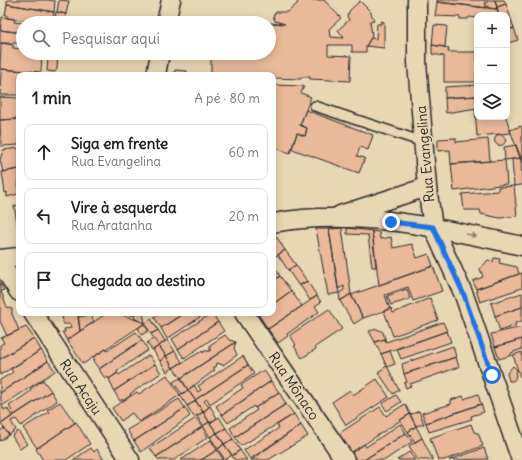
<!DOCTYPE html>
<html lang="pt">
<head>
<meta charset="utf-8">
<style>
	body { margin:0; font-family:Delius,sans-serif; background:#f6f6f6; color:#222 }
	.controls { position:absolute; right:12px; top:12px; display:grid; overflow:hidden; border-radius:8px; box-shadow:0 2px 10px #0003 }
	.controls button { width:36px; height:36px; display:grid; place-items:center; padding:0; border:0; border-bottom:1px solid #e0e0e0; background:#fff; color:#222; font:20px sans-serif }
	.stop { position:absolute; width:12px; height:12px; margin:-9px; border:3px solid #1a73e8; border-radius:50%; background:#fff }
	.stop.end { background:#1a73e8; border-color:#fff; box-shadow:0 1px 4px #0008 }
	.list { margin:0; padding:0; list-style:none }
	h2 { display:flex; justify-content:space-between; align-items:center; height:52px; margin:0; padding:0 16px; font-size:17px }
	h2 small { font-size:13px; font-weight:400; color:#767676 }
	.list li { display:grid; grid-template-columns:26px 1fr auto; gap:12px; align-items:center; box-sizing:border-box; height:56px; margin:0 8px 8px; padding:0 8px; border:1px solid #e0e0e0; border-radius:8px }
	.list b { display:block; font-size:15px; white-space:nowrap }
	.list p { margin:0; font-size:13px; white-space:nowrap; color:#767676 }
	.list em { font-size:13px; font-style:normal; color:#767676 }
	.icon { flex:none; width:22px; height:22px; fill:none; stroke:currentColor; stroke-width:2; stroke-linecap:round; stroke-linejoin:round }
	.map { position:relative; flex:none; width:522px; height:460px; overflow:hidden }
	.search { position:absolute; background:#fff; box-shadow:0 2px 10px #0003; left:16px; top:16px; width:260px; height:44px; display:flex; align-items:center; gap:10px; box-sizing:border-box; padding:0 14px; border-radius:22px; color:#767676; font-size:15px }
	.panel { position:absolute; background:#fff; box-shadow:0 2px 10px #0003; left:16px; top:72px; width:260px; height:244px; border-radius:8px }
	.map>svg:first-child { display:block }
	.building { fill:#e9b999; stroke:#2b2b2b }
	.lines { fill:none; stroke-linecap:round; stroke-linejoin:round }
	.lane-casing { stroke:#2b2b2b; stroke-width:12 }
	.street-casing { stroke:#2b2b2b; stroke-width:21 }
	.lane { stroke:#e9d6b4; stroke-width:9 }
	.street { stroke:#e9d6b4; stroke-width:18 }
	.oneway { fill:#8a8070 }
	.route { stroke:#1a73e8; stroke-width:5 }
	.labels { text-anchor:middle; stroke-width:3; stroke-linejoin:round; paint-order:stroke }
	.street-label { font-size:14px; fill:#2b2b2b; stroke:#e9d6b4 }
</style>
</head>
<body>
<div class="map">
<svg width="522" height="460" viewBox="0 0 522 460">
	<rect width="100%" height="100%" fill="#e9d6b4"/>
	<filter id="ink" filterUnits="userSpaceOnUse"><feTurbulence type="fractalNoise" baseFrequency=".025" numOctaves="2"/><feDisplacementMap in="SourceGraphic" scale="8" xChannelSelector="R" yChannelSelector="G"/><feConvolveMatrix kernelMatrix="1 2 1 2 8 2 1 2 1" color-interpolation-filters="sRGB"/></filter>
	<g filter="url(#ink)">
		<!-- building -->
		<path class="building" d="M7,0H49L55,1L54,12L7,4Z
			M59,0L69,1L66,14L57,12Z
			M295,0H324L341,18L329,29L330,37L344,38L338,30L349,20L347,16L350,10L360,1L370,11L374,20L370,21L372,36L366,46V52H352V45H328V55L351,56L350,81L310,79V77H301V79L273,78V75L260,74H211V53H269V23L285,24L275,21L273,16L276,12H288L298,3Z
			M437,0H485L486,8L437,2Z
			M487,0H495L497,9L488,8Z
			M495,0H504L506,4L497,7Z
			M437,2L497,9L499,15H477V18L469,17L468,19H460V17L435,16Z
			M7,4L54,12L52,22L33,20V22L7,18V15H5Z
			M506,4L510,16L507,18V15H499L497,7Z
			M56,12L66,14L64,23H54Z
			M193,16L208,19L212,23H192Z
			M510,16L514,28L507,30V18Z
			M2,17L15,19L14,22L23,23V33L0,30Z
			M381,21L384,22V48L366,46L371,38L376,39L377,24H381Z
			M434,25L447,26L445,47L432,45Z
			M514,28L518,40L508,43L507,30Z
			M0,30L23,33V43H0Z
			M1,43L13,45V48L23,49V53H42L41,72L0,69Z
			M432,45L449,48L448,52H477L476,82H444V56L432,54Z
			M48,56H58L57,69L55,72L47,71Z
			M1,69L37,72V75H19V95H0Z
			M175,70L187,71V75H175Z
			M273,85L304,86L301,93L311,97L300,125L307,128L305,136L297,133L290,153L273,147Z
			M477,85V96L445,98V87Z
			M477,96V108L446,113L445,98Z
			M0,97L19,98V117H16V119L0,120Z
			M306,110L373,135L368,150L360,147L357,156L365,158L359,173L292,149L297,133L305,136L307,128L300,125Z
			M475,110H477V117H506L511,133L477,136Z
			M19,119V145L1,146L0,120Z
			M521,126L522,128V163L510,130Z
			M494.5 140a5.5 5.5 0 1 1 11 0a5.5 5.5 0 1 1-11 0Z
			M456,138V142L488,139L490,161L451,164L450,150L438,151V139Z
			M516,145L521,158L505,160L504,147Z
			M19,148V169L3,172L0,160L3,150Z
			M521,158L522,185L514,186L512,159Z
			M505,160L507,184L454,191L451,164Z
			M19,169L18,194L7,197V192L5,193L2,172Z
			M514,186L517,216L500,218L481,214L480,210H464L462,194L498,191V187Z
			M19,205V228H18L14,206Z
			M342,228L351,294L340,301L339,293L344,290V286L338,289L329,229Z
			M347,228L372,231L376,267H372L368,235L347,234Z
			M316,229H329L339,293L328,295Z
			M372,231L379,232L380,239L391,237L393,248L412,244L417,258L429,254L433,266L379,285Z
			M273,236H276L285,250L273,258Z
			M285,250L296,265L288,270L278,255Z
			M494,258L500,259L499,263L517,267L519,274L476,289L473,281L483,277L480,269L488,260L493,262Z
			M273,265L280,276L273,281Z
			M296,265L307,281L299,286L288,270Z
			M433,266L442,291L413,301L408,287L385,295L390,309L363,318L351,295Z
			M522,273V288L480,302L476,289Z
			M280,276L291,291L273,304V281Z
			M307,281L317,296L310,300L300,285Z
			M0,283L4,290L1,291L7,307L12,309V314L19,330L7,336L0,321Z
			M407,289L410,299L391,305L387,296Z
			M291,291L302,306L268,329L258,314L273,313V304Z
			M522,293V307L495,316L491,303Z
			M351,294L363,318L354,324L340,301Z
			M317,296L321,302L315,306L319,312L287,334L288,336L278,343L268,329Z
			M430,298L438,320L393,336L384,311L391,308L393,313Z
			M522,307V321L515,323L516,325L500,331L495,316Z
			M329,309L342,329L315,347L316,349L302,358L294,346L296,345L290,335Z
			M59,313H78L80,331L67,340L62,332H65L64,329L71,328L70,324H63L62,314L59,315Z
			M107,313H117L145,323L83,364L67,340Z
			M129,313H143L145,323L135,319L134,315L130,316Z
			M161,313H184L161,328L154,317Z
			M184,313H206L167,339L161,328Z
			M212,313L218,322L178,349L172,339Z
			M91,315L94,322L80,331L78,317Z
			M151,319L158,330L151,334L144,324Z
			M218,322L224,331L184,358L178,349Z
			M443,322L447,331L381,354L375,342L385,339L386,342Z
			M144,324L149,330L142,335L138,328Z
			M26,327L34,338L0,359V345L4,343L1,338Z
			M522,327V339L495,347L491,334Z
			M377,329L383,332L385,339L375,342L369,331Z
			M158,330L165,341L159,346L151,334Z
			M447,331L451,342L401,359L397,349Z
			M136,332L142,340L99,369L93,361L95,360L93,357L106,349L107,351Z
			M225,335L229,340L236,342L181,378L173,368L202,351L203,353L204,351H210V345Z
			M34,338L41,350L0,375V359Z
			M154,338L159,346L152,350L147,343Z
			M522,339V349L511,353L512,355L499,359L495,347Z
			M142,340L148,350L117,371L118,373L109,379L108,377L105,379L99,369Z
			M167,340L175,351L166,356L159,346Z
			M236,342L234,348L237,355L223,365L217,363L216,367H213L215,370L188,390L181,378Z
			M159,346L166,356L160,361L153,350Z
			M453,346L456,357L404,374L402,364Z
			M41,350L48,361L0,393V380L13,372L11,369Z
			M175,351L182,362L173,368L166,356Z
			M390,351L395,364L387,367L381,354Z
			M522,352V376L520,377L513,355Z
			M149,355L155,364L114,391L109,379L117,373L119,375Z
			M166,356L173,368L167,372L160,361Z
			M243,356L248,365L195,400L188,390L194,385L198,392L201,390L198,386Z
			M456,357L459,367L410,384L411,386L406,388L404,383L407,382L404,374Z
			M48,361L55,371L2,406L0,393Z
			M155,364L161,373L130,394L131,395L123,401L122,399L120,401L114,391Z
			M248,365L254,374L210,404L207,399L204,401L209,407L203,412L195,400Z
			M387,366L399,390L393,394L378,372Z
			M513,366L517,370L515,379L513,381H509L507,373Z
			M264,370L271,381L222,415L216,406L243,388L241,385Z
			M167,375L180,395L139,422L132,413L121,421L112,408L137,392L139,394Z
			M180,378L188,390L182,394L173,382Z
			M377,379L389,397L346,425L332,402L350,390L353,395Z
			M43,380L51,391L14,415L9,406L31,391L30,389Z
			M271,381L279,392L255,408L254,406L228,423L222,415Z
			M188,390L196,401L187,406L180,395Z
			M51,391L57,401L21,426L16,419L11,421L16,430L9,435L1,424Z
			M279,392L286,404L235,437L230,428L257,410L255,408Z
			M478,394L481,404L426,423L422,413L451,404V400L463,396L464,399Z
			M396,395L401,402L387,411L382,404Z
			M179,399L185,408L134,441L127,430Z
			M196,401L203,412L194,417L187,406Z
			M60,402L75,423L37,448L23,428L49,412L47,410Z
			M286,404L294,414L241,446L235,437Z
			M405,404L410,414L351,453L338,434L380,407L386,416Z
			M481,404L484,412L471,416L472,419L429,432L426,423Z
			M210,406L217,418L210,423L203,412Z
			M3,407L4,410L7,408L12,416L1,424L0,409Z
			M185,408L190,416L141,452L134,441Z
			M419,411L424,424L416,426L410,415Z
			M203,412L209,422L203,426L197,416Z
			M294,414L301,425L250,459L244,450L279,428L277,425Z
			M410,414L416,426L408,432L400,420Z
			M219,417L226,428L217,433L210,423Z
			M196,418L202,427L156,457L150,448Z
			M76,422L90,444L66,460H43L36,449Z
			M209,422L217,433L210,437L203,426Z
			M400,424L406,433L364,460H356L351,453L364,444L366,447Z
			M471,424L474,432L478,433L483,446L444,460H438L430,438Z
			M301,425L308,436L268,460H251Z
			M416,426L422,438L415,442L408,432Z
			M202,427L208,437L174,460H159L156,457Z
			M4,428L9,435L0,441V431Z
			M226,428L233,439L224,444L217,433Z
			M18,431L27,444L20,449L12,436Z
			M217,433L224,444L218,449L210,437Z
			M406,433L412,442L385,460H364Z
			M422,438L433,460H418L409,446Z
			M233,439L240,450L232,456L224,444Z
			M211,440L217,450L201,460H181Z
			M224,444L232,455L225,460L218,449Z
			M91,448L94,452L97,449L104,460H73Z
			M484,448L488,459L449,460Z
			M217,450L223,459L222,460H201Z
			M240,450L247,460H235L232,456Z
			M409,452L415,460H397Z"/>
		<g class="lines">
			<!-- lane casing -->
			<g class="lane-casing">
				<path id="lane" d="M315,106L423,142"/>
			</g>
			<!-- street casing -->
			<g class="street-casing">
				<path id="street" d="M417,0V62L427,187L433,227L464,295L521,460
					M166,23L171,0
					M156,75L160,53
					M340,215L427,187
					M273,223C356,208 441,228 522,246
					M0,259L19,257
					M0,262L19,292
					M33,313L130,460
					M244,313L345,460"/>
			</g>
			<!-- lane -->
			<use href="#lane" class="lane"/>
			<!-- street -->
			<use href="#street" class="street"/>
		</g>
		<!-- one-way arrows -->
		<defs><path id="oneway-solid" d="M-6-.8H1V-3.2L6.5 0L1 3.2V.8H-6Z"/></defs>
		<use class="oneway" href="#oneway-solid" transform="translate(471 235) rotate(12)"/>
	</g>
	<g class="lines" filter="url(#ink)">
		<!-- route -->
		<path class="route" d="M391,222L433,227L464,295L492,375"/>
	</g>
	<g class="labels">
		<!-- street labels -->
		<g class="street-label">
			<text transform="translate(425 154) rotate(-95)" y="5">Rua Evangelina</text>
			<text transform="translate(294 386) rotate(56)" y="5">Rua Mônaco</text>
			<text transform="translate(81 387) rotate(56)" y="5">Rua Acaju</text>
		</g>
	</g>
</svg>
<div class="controls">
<button>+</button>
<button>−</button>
<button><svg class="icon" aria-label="layers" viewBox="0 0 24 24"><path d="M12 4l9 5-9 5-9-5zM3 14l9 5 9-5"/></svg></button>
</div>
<div class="stop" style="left:492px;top:375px"></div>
<div class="stop end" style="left:391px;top:222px"></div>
<div class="search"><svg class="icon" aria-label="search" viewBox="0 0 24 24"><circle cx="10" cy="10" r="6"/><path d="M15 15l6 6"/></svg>Pesquisar aqui</div>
<section class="panel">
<h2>1 min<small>A pé · 80 m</small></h2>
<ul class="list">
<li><svg class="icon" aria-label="ahead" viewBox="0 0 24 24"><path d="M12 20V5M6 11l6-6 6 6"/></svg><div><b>Siga em frente</b><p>Rua Evangelina</p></div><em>60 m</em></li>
<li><svg class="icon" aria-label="left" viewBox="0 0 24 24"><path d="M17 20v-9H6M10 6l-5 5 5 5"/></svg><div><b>Vire à esquerda</b><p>Rua Aratanha</p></div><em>20 m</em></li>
<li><svg class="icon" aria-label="arrive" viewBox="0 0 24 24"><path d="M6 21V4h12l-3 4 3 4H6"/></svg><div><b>Chegada ao destino</b></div></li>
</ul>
</section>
</div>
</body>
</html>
